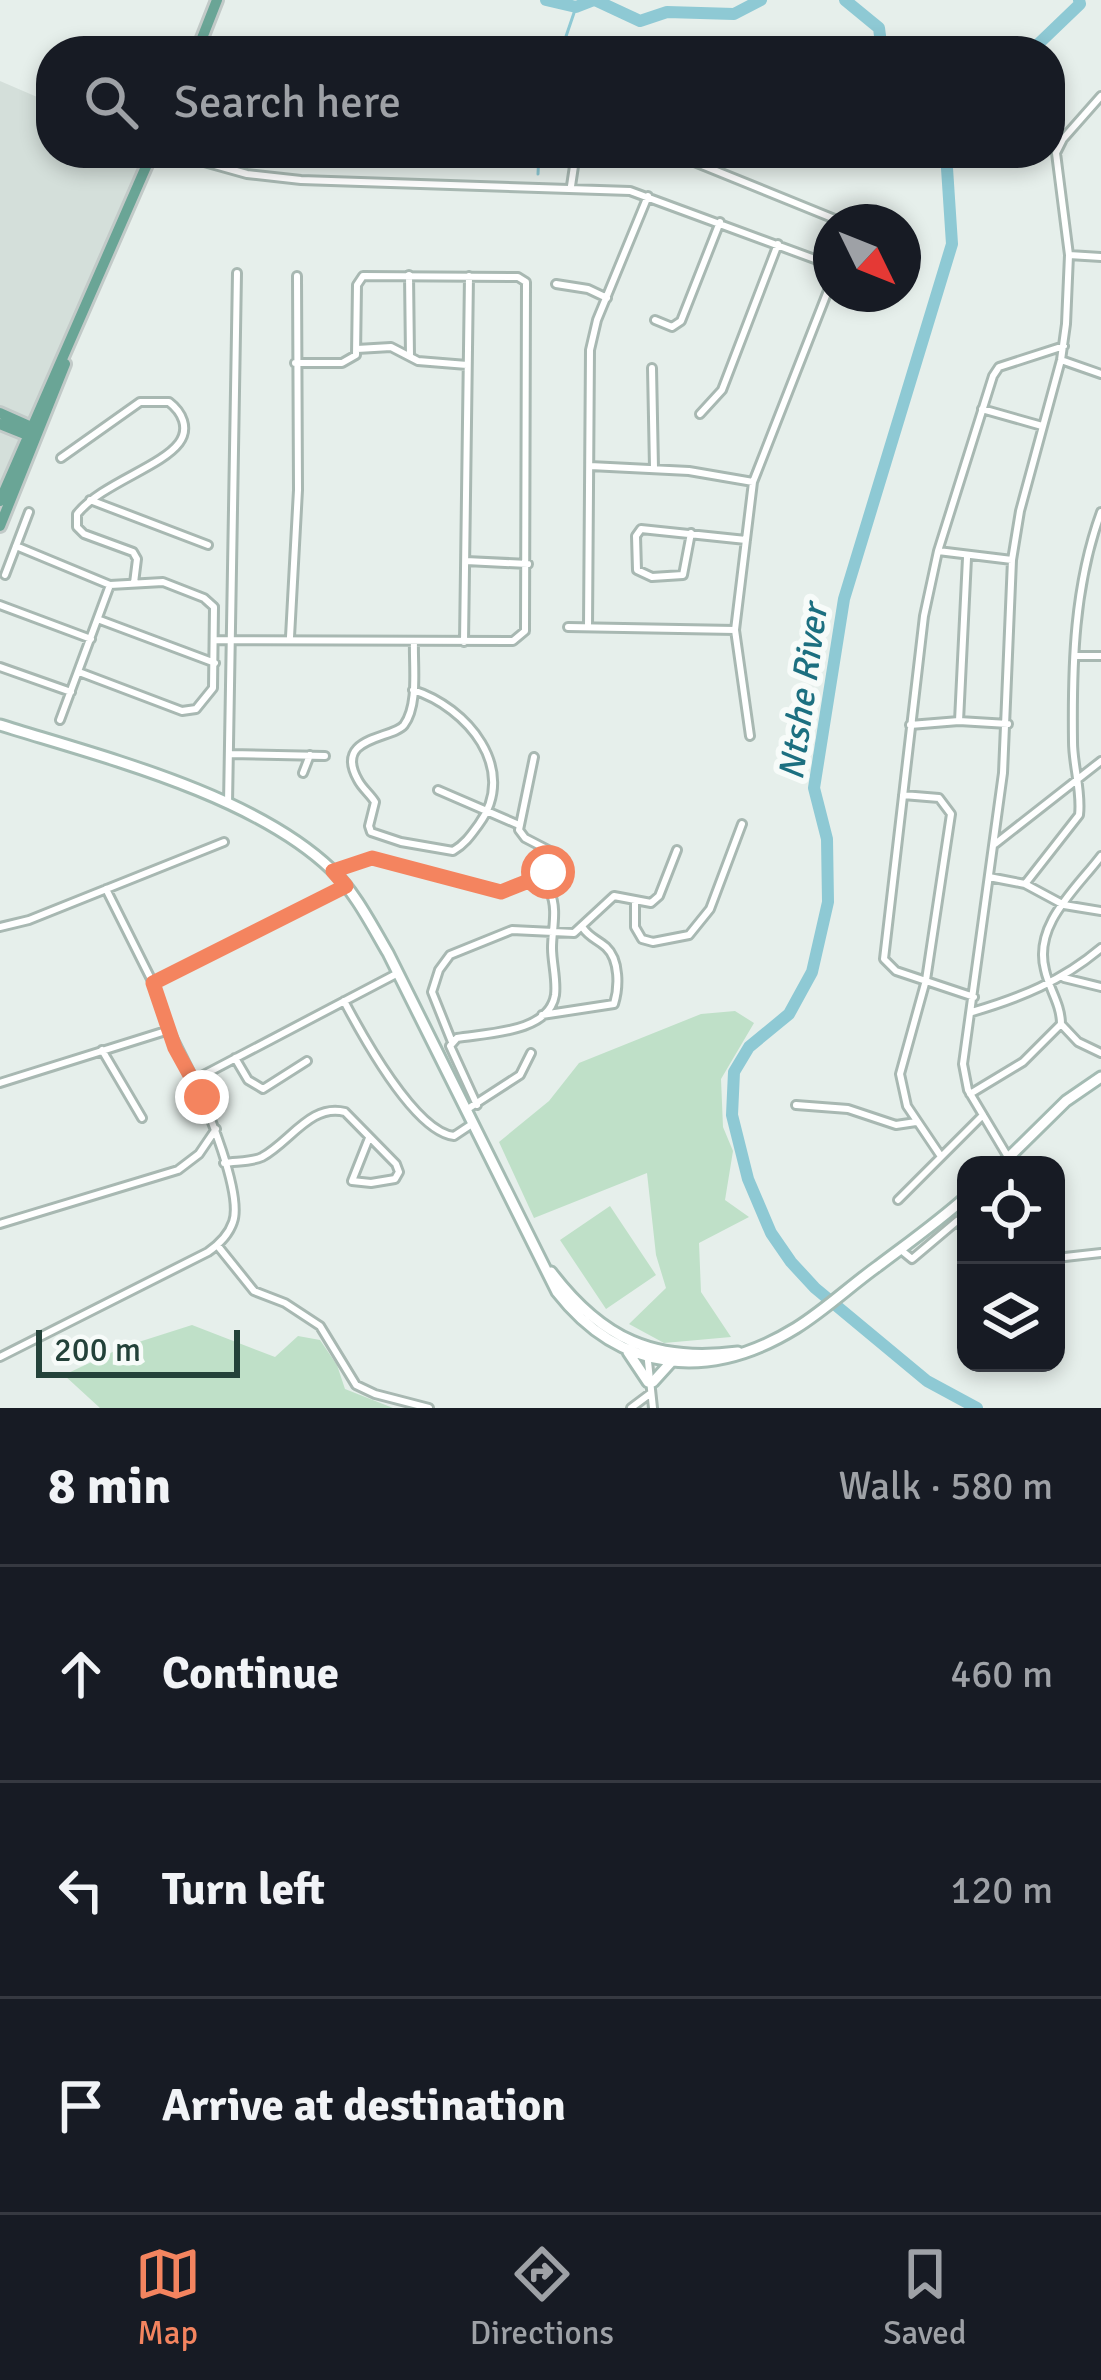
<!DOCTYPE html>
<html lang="en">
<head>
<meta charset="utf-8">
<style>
	body { margin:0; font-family:Signika,sans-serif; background:#242831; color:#f1f3f6 }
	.controls { position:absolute; right:36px; bottom:36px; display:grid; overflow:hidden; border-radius:24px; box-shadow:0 6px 18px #0003 }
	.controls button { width:108px; height:108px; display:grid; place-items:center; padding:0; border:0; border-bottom:3px solid #363941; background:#171b24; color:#f1f3f6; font:60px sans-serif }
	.compass { position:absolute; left:813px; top:204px; width:108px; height:108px; border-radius:50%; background:#171b24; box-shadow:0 6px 18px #0003; rotate:133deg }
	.scale { position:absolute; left:36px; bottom:30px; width:204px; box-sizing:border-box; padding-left:12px; border:6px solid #24423a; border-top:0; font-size:33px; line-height:42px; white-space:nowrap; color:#24423a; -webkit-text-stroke:9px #f7fbf9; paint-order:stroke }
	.stop { position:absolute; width:36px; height:36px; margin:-27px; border:9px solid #f4845f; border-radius:50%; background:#fff }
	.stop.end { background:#f4845f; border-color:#fff; box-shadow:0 3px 12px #0008 }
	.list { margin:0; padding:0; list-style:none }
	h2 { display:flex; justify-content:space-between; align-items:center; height:156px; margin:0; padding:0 48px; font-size:51px }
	h2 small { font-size:39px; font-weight:400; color:#9ea1a6 }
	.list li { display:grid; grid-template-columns:78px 1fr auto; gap:36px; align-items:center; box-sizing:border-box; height:216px; padding:0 48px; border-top:3px solid #363941 }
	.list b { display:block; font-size:45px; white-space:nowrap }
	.list em { font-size:39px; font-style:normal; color:#9ea1a6 }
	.icon { flex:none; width:66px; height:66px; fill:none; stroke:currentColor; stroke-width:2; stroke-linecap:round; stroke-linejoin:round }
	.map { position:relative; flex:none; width:1101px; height:1408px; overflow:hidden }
	.search { position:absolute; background:#171b24; box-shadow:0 6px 18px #0003; left:36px; right:36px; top:36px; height:132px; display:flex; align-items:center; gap:30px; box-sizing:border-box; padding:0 42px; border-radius:48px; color:#9ea1a6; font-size:45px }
	.sheet { height:804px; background:#171b24 }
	nav { display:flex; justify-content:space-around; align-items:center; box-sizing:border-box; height:168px; border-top:3px solid #363941; background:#171b24; font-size:33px; color:#9ea1a6 }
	nav a { display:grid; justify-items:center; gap:6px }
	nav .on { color:#f4845f }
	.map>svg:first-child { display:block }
	.built { fill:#d4dfda }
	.green { fill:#bfe0c8 }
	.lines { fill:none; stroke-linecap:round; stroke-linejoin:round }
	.stream { stroke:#8ec9d4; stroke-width:3 }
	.river { stroke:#8ec9d4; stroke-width:12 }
	.street-casing { stroke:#a8b8b2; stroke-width:12 }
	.secondary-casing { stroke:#a4bbb3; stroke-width:15 }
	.primary-casing { stroke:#c2cac8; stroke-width:16 }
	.street { stroke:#fff; stroke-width:6 }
	.secondary { stroke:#fff; stroke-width:9 }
	.primary { stroke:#6aa596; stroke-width:10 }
	.route { stroke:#f4845f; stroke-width:15 }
	.labels { text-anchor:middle; stroke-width:12; stroke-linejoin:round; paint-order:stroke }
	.water-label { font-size:36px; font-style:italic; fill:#1c6f80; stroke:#f7fbf9 }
</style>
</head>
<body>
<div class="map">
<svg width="1101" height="1408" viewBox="0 0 1101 1408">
	<rect width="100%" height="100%" fill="#e6efeb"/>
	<!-- built -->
	<path class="built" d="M0,81L51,103V153H152L0,501Z"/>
	<!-- green -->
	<path class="green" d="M735,1011L754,1023L721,1079L723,1127L733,1151L725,1200L749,1217L699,1243L701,1292L731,1337L664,1343L629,1324L666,1288L656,1255L647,1173L534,1218L499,1142L549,1101L579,1063L701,1014Z
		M610,1206L656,1275L606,1309L560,1240Z
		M192,1325L275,1357L298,1336L320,1340L337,1365L345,1389L393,1408H100L64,1375L123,1347Z"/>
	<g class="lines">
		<!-- stream -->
		<path class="stream" d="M561,51L576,7
			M538,174L539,153"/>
		<!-- river -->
		<path class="river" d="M546,0L576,7L594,0
			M595,0L640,21L667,12L734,14L761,0
			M845,0L879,28L882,51
			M1031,51L1080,4L1079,0
			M946,153L952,244L844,599L814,788L827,839L828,902L812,972L789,1014L749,1047L734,1072L732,1115L748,1179L771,1233L791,1262L815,1288L927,1381L977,1408"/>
		<!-- street casing -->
		<g class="street-casing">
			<path id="street" d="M172,153L247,174L301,180L630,191L831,265
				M672,153L842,222
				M571,186L576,153
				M1069,255L1101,257
				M409,275L410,356
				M556,284L588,289L607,298
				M655,320L672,327L681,321L720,222
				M357,349L391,347L418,361L467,365
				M1061,360L1101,374
				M652,368L654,468
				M982,409L1042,426
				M700,414L722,390L778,244
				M61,458L140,402H169C182,412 190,428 179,443C161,467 101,484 77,514V527L84,534L133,552L137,559L134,583
				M590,466L689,471L753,482
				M90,500L208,545
				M691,533L683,575L652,577L637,570L636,536L641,529L746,540
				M16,546L110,585L163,582L204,598L214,607L213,688L196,709L182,711L79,672
				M938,551L1012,560
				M466,561L528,564
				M5,575L29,512
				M0,605L91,639
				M100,620L215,663
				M568,627L735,630
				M588,627L590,350L597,320L648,196
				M290,637L298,490L297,276
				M215,640L513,641L525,631L526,282L518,277L363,276L357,285L356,355L342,363H295
				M464,642L469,276
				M1075,656H1101
				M0,667L71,692
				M413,690C467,707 519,769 479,824C471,835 465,844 453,851L401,842L371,832L369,826L375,802C370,794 362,788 358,780C333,736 393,739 404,725C419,705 413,665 414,641
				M60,720L110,585
				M959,721L967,558
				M910,725L959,721L1008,724
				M750,736L735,630L753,482L831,283
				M229,754L325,756
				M534,757L519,830L525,838L552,852L543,886
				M303,773L310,755
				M438,790L519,825
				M903,795L939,798L951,814L926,980L900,1074L907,1106L940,1155
				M228,804L237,273
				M995,844L1101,761
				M333,871L372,858L501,891L526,882L550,892C558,909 552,929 552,948C552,963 557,980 555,995C549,1033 486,1033 457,1038L450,1046L477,1105
				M989,877L1025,884L1064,905L1101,911
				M1025,884L1079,815C1082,791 1073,766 1073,742C1072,664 1074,586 1101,512
				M106,889L153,983L169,1030
				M635,900V927L642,939L653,942L689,935L710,909L742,824
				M0,927L29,920L224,842
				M1064,978L1101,987
				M153,983L346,886
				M974,997L896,971L884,959L924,616L938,551L993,376L999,367L1064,346
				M344,1001C362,1035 415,1132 454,1136L472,1124
				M972,1012C1020,998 1062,981 1101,948
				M542,1015L614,1004C619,988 620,960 606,947C597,939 590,938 583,928
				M1061,1024L1078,1042L1101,1053
				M452,1042L432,992L439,970L450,955L512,930L574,933L614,896L651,903L659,896L677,850
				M102,1050L142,1118
				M235,1058L248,1080L263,1089L307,1061
				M0,1083L169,1030L194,1080L398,973
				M970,1094L1023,1062L1061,1024C1061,1004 1049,989 1045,970C1033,925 1076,889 1101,856
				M796,1105L848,1109L896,1125L916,1122
				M466,1110L520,1075L531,1053
				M1008,1157L968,1090L963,1064L1003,773L1012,560L1020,511L1061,360L1066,324L1069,255L1056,153L1063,139L1101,96
				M224,1163C236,1161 252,1162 262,1157C290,1142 311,1103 345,1112L396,1164L399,1172L395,1179L371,1183L352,1181L369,1138
				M898,1200L983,1115
				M0,1224L178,1170L199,1154L216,1129
				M217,1245L254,1291L285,1303L320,1326L356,1385L375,1394L429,1408
				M901,1250L912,1259L957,1221L966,1230
				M1056,1258L1101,1253
				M647,1352L653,1408
				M0,1357L208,1252C218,1245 229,1234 233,1222C243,1195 207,1107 194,1080
				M631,1408L651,1393"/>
		</g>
		<!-- secondary casing -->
		<g class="secondary-casing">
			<path id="secondary" d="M0,725C103,757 252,794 331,869C355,892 371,924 388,953L557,1292C621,1374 710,1381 796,1328C825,1310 850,1286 878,1266C907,1244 938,1222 966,1197
				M1001,1165L1066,1101L1101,1077
				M551,1272C602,1339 654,1363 738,1352
				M628,1352L648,1382
				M653,1382L672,1361"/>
		</g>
		<!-- primary casing -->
		<g class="primary-casing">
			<path id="primary" d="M197,51L217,0
				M0,413L36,429
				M0,424L30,436
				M0,501L152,153
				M0,526L65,364"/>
		</g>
		<!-- street -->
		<use href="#street" class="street"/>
		<!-- secondary -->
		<use href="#secondary" class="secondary"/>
		<!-- primary -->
		<use href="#primary" class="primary"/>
	</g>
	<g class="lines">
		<!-- route -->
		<path class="route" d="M202,1097L175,1048L153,983L346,886L333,871L372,858L501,892L526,882L543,886L548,872"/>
	</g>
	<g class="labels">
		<!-- water labels -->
		<g class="water-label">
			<text transform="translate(802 692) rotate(-82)" y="13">Ntshe River</text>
		</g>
	</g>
</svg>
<div class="controls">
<button><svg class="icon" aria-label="locate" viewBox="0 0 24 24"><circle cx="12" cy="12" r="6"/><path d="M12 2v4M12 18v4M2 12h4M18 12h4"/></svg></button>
<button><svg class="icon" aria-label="layers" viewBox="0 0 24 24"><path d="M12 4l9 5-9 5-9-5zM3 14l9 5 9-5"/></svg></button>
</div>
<svg class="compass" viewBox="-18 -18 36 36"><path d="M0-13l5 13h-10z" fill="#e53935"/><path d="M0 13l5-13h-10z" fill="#9ea1a6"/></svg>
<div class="scale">200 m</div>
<div class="stop" style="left:548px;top:872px"></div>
<div class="stop end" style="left:202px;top:1097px"></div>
<div class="search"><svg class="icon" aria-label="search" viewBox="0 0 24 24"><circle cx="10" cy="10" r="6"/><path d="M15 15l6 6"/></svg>Search here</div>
</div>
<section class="sheet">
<h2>8 min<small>Walk · 580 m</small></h2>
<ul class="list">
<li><svg class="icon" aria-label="ahead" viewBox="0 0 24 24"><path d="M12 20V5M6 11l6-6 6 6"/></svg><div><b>Continue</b></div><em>460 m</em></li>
<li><svg class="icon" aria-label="left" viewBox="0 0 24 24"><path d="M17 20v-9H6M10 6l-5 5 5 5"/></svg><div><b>Turn left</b></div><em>120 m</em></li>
<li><svg class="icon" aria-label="arrive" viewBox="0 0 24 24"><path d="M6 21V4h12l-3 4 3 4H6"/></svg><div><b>Arrive at destination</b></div></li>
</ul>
</section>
<nav>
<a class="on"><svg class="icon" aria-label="map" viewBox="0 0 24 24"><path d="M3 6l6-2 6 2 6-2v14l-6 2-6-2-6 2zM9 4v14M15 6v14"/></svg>Map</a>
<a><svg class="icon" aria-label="directions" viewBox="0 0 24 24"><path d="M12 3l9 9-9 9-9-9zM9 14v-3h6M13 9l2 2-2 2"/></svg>Directions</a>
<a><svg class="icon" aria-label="saved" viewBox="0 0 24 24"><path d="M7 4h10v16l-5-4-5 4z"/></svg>Saved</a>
</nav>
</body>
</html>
